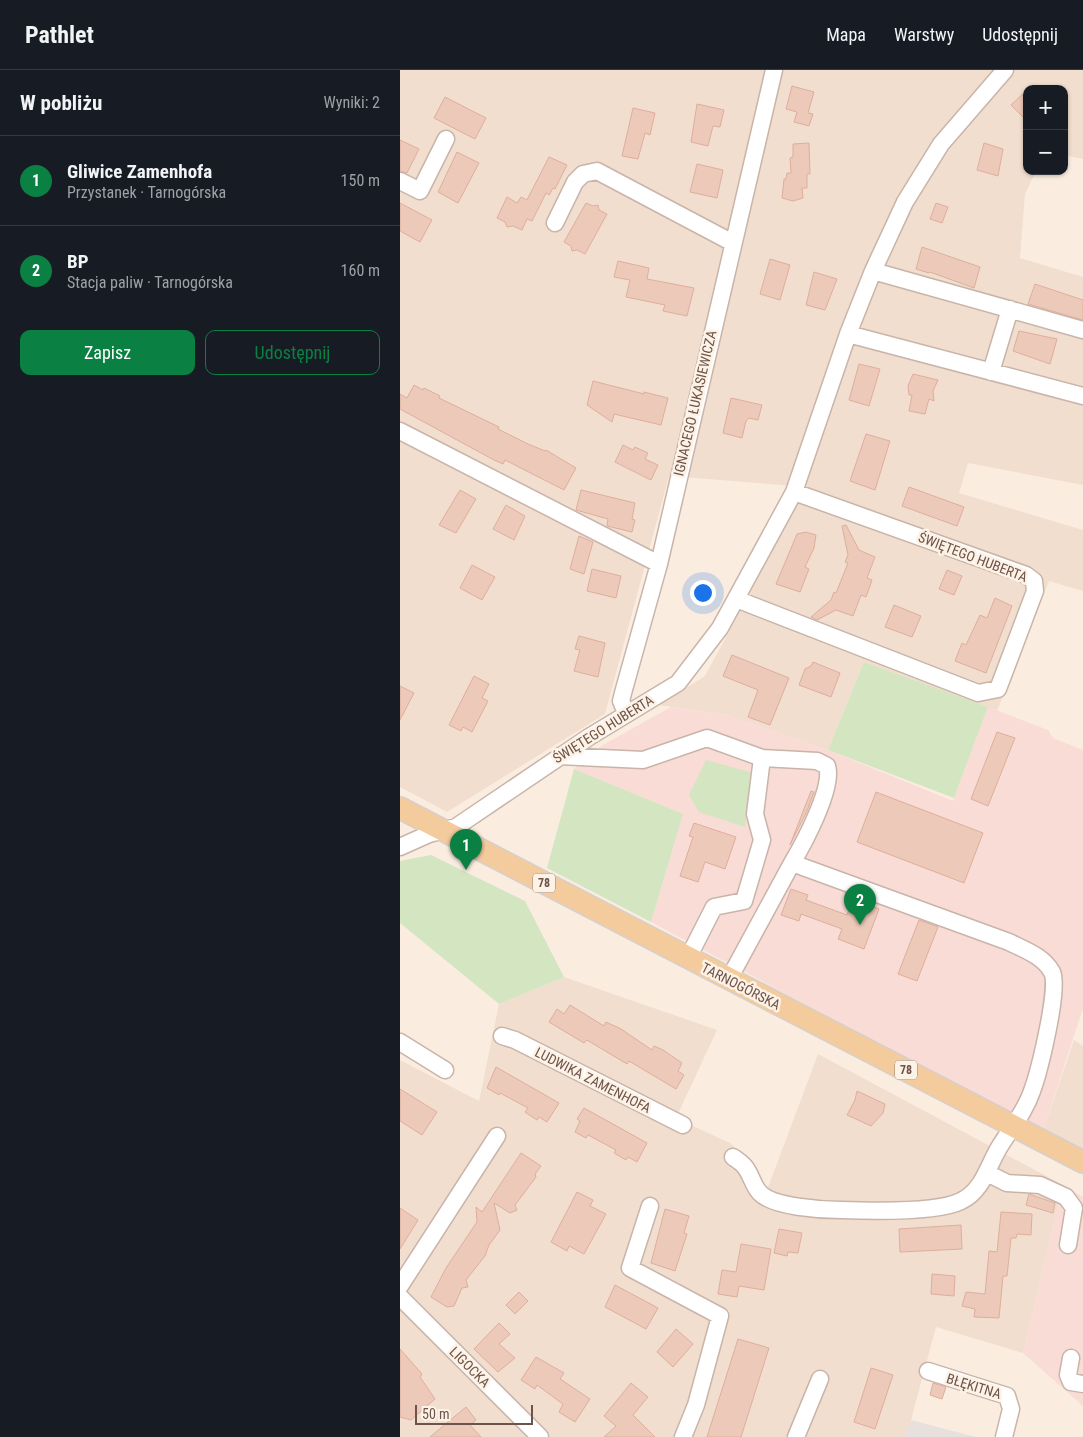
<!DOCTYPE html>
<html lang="pl">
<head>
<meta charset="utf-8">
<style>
	body { margin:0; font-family:"Roboto Condensed",sans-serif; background:#242831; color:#f1f3f6 }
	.controls { position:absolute; right:15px; top:15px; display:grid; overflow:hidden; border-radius:10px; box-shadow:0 1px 4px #0004 }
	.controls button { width:45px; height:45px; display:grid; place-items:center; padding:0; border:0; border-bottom:1px solid #363941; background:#171b24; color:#f1f3f6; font:25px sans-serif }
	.scale { position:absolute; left:15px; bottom:12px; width:118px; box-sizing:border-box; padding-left:5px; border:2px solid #6e534a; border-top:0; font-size:14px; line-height:18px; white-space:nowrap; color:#6e534a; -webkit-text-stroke:4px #fdf2e6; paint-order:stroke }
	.you { position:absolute; left:302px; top:522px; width:18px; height:18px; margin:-12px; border:4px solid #fff; border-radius:50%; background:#1a73e8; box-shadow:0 0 0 8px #1a73e833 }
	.badge { display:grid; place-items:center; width:32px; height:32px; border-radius:50%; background:#0b8043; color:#fff; font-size:16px; font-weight:700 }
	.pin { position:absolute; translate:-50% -41px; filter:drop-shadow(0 1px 2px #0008) }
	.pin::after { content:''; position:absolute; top:26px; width:18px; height:15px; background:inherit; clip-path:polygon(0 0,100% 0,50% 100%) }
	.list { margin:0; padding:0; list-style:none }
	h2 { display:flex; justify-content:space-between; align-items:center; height:65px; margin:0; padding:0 20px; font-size:21px }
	h2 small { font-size:16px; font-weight:400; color:#9ea1a6 }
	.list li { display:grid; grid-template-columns:32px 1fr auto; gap:15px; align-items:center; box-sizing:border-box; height:90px; padding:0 20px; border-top:1px solid #363941 }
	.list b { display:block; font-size:19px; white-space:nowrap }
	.list p { margin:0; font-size:16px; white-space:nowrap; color:#9ea1a6 }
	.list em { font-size:16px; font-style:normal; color:#9ea1a6 }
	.actions { display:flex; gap:10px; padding:15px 20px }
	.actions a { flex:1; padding:11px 0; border:1px solid #0b8043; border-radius:10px; text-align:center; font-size:18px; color:#0b8043 }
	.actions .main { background:#0b8043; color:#fff }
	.map { position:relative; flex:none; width:683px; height:1367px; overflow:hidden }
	header { display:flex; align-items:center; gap:30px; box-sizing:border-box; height:70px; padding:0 25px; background:#171b24; border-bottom:1px solid #363941 }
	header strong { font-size:24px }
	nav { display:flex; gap:28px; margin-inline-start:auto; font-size:18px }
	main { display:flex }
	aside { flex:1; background:#171b24 }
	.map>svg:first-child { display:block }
	.residential { fill:#f1decf }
	.commercial { fill:#f9dcd5 }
	.industrial { fill:#e8e0dc }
	.green { fill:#d3e5c1 }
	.building { fill:#edc9ba; stroke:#deae9c }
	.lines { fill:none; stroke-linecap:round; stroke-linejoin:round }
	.minor-casing { stroke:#c9b4a9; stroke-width:19 }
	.major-casing { stroke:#d6cfcc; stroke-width:24 }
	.minor { stroke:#fff; stroke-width:16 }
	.major { stroke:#f4cb9d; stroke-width:21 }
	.labels { text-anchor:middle; stroke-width:5; stroke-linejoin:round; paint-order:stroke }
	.shield { fill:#fdf2e6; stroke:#998379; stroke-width:1 }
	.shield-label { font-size:12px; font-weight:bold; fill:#6e534a }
	.street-label { font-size:14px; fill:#6e534a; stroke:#fdf2e6 }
</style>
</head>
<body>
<header>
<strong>Pathlet</strong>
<nav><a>Mapa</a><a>Warstwy</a><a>Udostępnij</a></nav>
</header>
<main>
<aside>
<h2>W pobliżu<small>Wyniki: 2</small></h2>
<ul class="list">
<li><span class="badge">1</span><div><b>Gliwice Zamenhofa</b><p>Przystanek · Tarnogórska</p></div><em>150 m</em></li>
<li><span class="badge">2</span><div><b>BP</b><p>Stacja paliw · Tarnogórska</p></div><em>160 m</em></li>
</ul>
<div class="actions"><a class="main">Zapisz</a><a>Udostępnij</a></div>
</aside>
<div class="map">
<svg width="683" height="1367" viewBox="0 0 683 1367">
	<rect width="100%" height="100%" fill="#faede0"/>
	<!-- residential -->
	<path class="residential" d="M0,0H683V89L664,85V19H627V101H636L625,124L620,188L683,207V415L568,393L559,423L683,460V521L649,511L597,641L464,592L428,680L327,645L259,635L305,606L407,417L269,406L205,644L47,742L0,717Z
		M164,907L317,960L276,1048L332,1074L367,1120L418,984L663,1115L623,1283L536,1257L511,1350L504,1367H403L428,1305L417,1301L392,1367H0V990L79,1031L99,934Z
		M674,970L683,976V1081L643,1061Z"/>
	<!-- commercial -->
	<path class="commercial" d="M271,637L327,645L428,680L553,731L588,637L648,660L653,668L683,680V938L643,1061L251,852L283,744L174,699L203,675Z
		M663,1115L683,1127V1336L623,1283Z"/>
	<!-- industrial -->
	<path class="industrial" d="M511,1350L576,1367H504Z"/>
	<!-- green -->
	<path class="green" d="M464,592L588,637L554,728L428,680Z
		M306,690L350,702L352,712L345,757L299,742L289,725Z
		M174,699L283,744L251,852L147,798Z
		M31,785L125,831L164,907L99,934L0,853V791Z"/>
	<!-- building -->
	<path class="building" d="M392,16L414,22L408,43L413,44L409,56L394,52L397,42L386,39Z
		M627,20V51L611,35Z
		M45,27L86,48L75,69L34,48Z
		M297,34L324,40L320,57L313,56L308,76L291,72Z
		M233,38L255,43L250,65L245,63L238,89L222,86Z
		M0,70L19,79L7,103L0,101Z
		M409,73L410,104H407V118H402L403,128L393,131L382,128L384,109H386L387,103H391L390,88L393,87V74Z
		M584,73L603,79L598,106L577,100Z
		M57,82L79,93L58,133L38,122Z
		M149,87L167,95L155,119L153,118L149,125L146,123L132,151L127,149L122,160L113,156L107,157L105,152L97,148L107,127L117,133L121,127L127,130Z
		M297,94L323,100L317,128L290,122Z
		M0,133L32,150L20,172L0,161Z
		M186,133L193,136L198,135L199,140L207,144L185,184L177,180L172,181L171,176L164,172Z
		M536,133L548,137L542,153L530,149Z
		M522,177L580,197L574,218L530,202L529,203L516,199Z
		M370,189L390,195L380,230L360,224Z
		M218,191L249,198L247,209L294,218L287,246L263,241L265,235L226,227L230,210L214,207Z
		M414,202L437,209L425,240L406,235Z
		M635,214L683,230V250L628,234Z
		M619,261L657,269L650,294L613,281Z
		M459,294L480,299L469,336L449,330Z
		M513,304L538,310L533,321L534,331L529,329L525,344L509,341L512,325H509L508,316Z
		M193,311L244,324V322L268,328L261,355L214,344L212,352L187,335Z
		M14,315L23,320L24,318L40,326L39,328L99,357L98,359L128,374L145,381L146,380L176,398L164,420L105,390L103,394L94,390L0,339V324L7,328Z
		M331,328L362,335L358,350L349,348L346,351L342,368L323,363Z
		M466,364L490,371L475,420L450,411Z
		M223,375L233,380L235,377L248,383L245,389L258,395L251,410L215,392Z
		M509,417L564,437L557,456L502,436Z
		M60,420L76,429L56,463L39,455Z
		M181,420L235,433L232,449L235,450L232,462L207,456L208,449L176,440Z
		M106,435L125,446L114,470L93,459Z
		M446,455L459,480L475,487L467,508L472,510L466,527L461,525L453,546L436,540L417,550L411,547L431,530L434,522L436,523L448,493L445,492L448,485L442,456Z
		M406,462L416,465L414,478L405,497L409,499L400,522L376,514L397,464Z
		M179,466L193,472L184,504L170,499Z
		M72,495L95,507L82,530L60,518Z
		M192,499L221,506L216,528L187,521Z
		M547,500L562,506L554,525L539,519Z
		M595,528L612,536L586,603L555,591L562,573L566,575L580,545L587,548Z
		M494,535L521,546L512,567L485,557Z
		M179,566L205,573L198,607L174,601L180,580L175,579Z
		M332,585L389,608L370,655L348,647L358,620L323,606Z
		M413,592L440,603L431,627L399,615L405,599L411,596Z
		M74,606L89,614L82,628L88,631L72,662L63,657L61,661L49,655Z
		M0,616L14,623L0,650Z
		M597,662L615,668L588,736L571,729Z
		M411,721L414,722L407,741L390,775Z
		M476,722L583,763L564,813L457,772Z
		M294,753L336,767L325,799L305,792L298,812L280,806L293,767L289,766Z
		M391,819L408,825L406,830L447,845L453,829L479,839L464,879L438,869L442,859L401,844L399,851L381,845Z
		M519,850L538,857L517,911L498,904Z
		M170,935L204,956L206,952L221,959L252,980L254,976L263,980L282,993L278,1001L284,1005L276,1019L229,991L227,994L187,970L184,973L149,952L157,939L164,944Z
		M96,997L159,1033L147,1052L139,1047L137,1050L125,1042L128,1038L100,1023L99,1025L87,1018Z
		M0,1019L37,1042L22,1065L0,1051Z
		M457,1021L485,1034L483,1043L471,1056L447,1045L455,1030Z
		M184,1038L247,1073L237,1092L228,1087L226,1090L214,1083L216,1080L188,1065L186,1068L175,1062L180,1051L177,1049Z
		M121,1083L141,1096L135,1104L136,1107L115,1135L117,1140L110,1143L94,1133L100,1160L89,1175L85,1186L66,1210L68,1217L62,1218L54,1236L47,1237L31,1227L46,1198L77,1152L76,1137L82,1142Z
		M177,1122L193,1130L190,1136L206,1144L184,1184L169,1176L167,1181L151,1172Z
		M629,1124L655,1133L653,1143L626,1135Z
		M0,1138L18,1150L0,1179Z
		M265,1139L289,1146L284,1163L287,1164L275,1201L251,1193Z
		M601,1142L632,1144L631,1165L617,1164L616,1168H611L607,1206H603L599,1248L574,1247L575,1239L562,1236L566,1222L585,1224L589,1181L597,1182Z
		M561,1155L562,1179L500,1182L499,1159Z
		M379,1159L402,1163L398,1183L388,1182L387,1186L374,1183Z
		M341,1174L371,1179L364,1220L339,1216L337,1227L318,1224L322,1200L336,1202Z
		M532,1204L555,1206L554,1226L531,1224Z
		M215,1215L258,1238L246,1259L205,1237Z
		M119,1222L128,1231L115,1244L106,1235Z
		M99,1253L110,1264L99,1274L115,1288L98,1302L74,1279Z
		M276,1259L293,1274L273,1297L257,1282Z
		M338,1269L369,1278L341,1367H307Z
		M0,1279L22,1304L20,1307L35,1329L11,1350L0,1347Z
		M136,1287L164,1303L160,1309L190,1329L175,1352L159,1342L163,1334L137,1315L135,1319L121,1310Z
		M471,1298L493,1305L475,1359L454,1352Z
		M231,1313L248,1327L233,1345L255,1367H204L216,1356L204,1346Z
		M533,1313L546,1317L542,1329L530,1325Z
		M66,1337L76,1350L70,1355L81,1367H30Z"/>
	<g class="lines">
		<!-- minor casing -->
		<g class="minor-casing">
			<path id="minor" d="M0,111L20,121L46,69
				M155,153L175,112L183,104L197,101L333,173
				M473,201L683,260
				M448,264L683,326
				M591,302L610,239
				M0,361L259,494
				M336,529L578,623L598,619L635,521L634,511L626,505L394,422
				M226,643L221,631L223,623L259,494L374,0
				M159,686L243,690L307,668L362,688L355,744L362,770L344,831L314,837L288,888
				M362,688L417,691L427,696C434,717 404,773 392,793
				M0,777L29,764L56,757L189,667L278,613L320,558L394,422L448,264L473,201L505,132L541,74L605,0
				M329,909L392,793L609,872C625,880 643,886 652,902C660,918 639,1002 632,1021C625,1042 611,1058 600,1076C588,1095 583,1121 561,1131C537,1143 469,1141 441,1140C422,1140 373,1137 360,1123C353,1116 351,1104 345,1097C342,1093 337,1090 333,1087
				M102,966L115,970L283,1055
				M0,972L45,1000
				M587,1103L607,1113L640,1115L666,1127L674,1138L668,1175
				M250,1136L230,1198L320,1246L296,1335L283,1367
				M0,1216L97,1066
				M0,1227L140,1367
				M671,1288L668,1305L671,1312L683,1314
				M528,1301L607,1326L611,1339L604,1367
				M396,1367L420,1309"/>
		</g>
		<!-- major casing -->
		<g class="major-casing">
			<path id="major" d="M0,738L683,1092"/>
		</g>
		<!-- minor -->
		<use href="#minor" class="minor"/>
		<!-- major -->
		<use href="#major" class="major"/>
	</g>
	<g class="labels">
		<!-- shield labels -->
		<g class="shield">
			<rect x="133" y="803.5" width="22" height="19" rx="4"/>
			<rect x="495" y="990.5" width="22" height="19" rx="4"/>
		</g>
		<g class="shield-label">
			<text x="144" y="817">78</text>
			<text x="506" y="1004">78</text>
		</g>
		<!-- street labels -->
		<g class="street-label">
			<text transform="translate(295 333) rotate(-77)" y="5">IGNACEGO ŁUKASIEWICZA</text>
			<text transform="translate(573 487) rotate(21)" y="5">ŚWIĘTEGO HUBERTA</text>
			<text transform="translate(203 659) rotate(-32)" y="5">ŚWIĘTEGO HUBERTA</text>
			<text transform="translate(341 916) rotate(27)" y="5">TARNOGÓRSKA</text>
			<text transform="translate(193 1010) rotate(27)" y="5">LUDWIKA ZAMENHOFA</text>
			<text transform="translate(70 1297) rotate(45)" y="5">LIGOCKA</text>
			<text transform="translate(574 1316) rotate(17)" y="5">BŁĘKITNA</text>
		</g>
	</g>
</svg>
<div class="controls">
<button>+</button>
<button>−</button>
</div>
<div class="scale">50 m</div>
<div class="you"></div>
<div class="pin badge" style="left:66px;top:800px">1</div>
<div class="pin badge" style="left:460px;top:855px">2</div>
</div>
</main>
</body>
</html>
